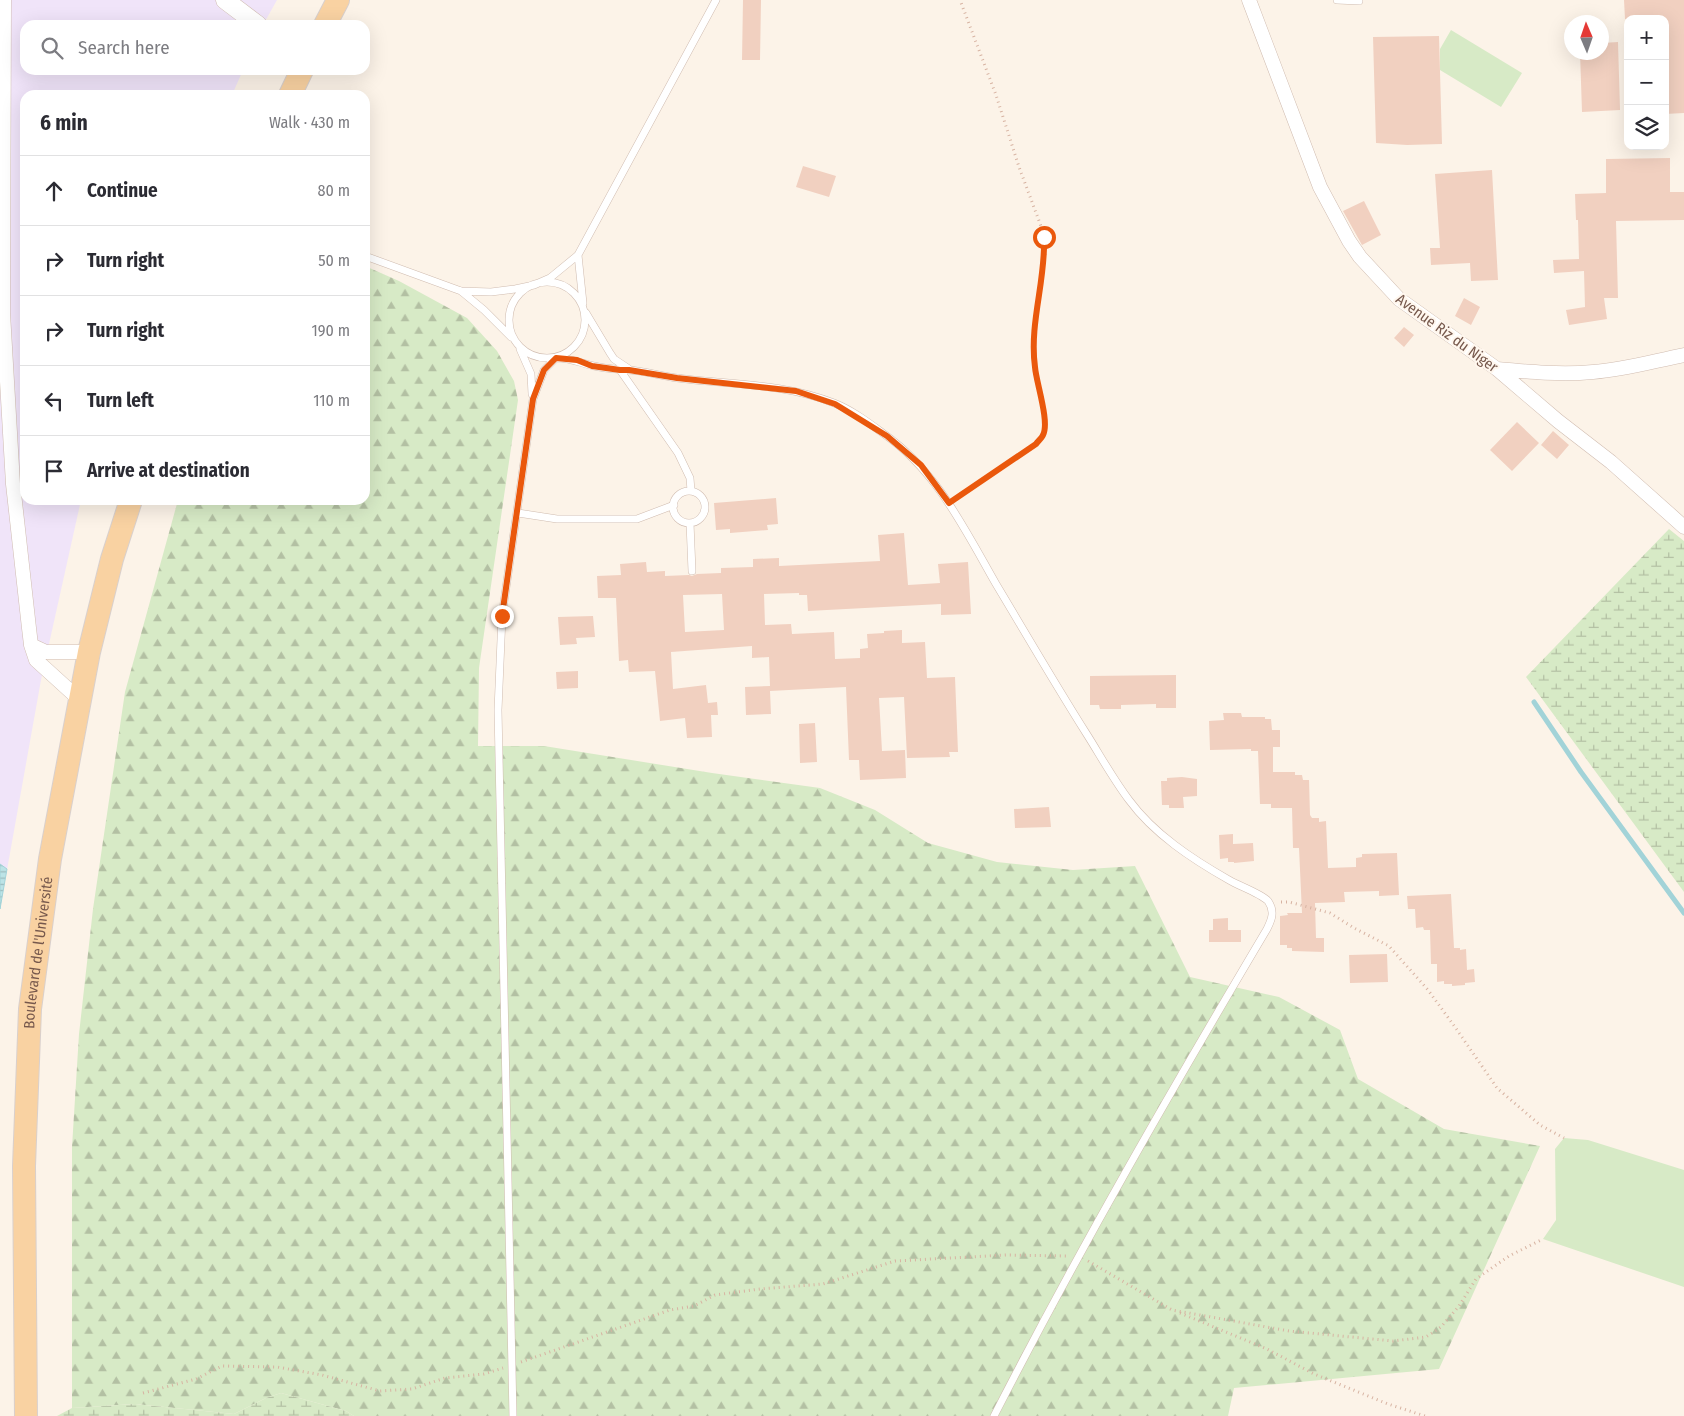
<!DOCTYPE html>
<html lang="en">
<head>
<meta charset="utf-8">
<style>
	body { margin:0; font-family:"Fira Sans Condensed",sans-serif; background:#f7f7f7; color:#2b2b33 }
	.controls { position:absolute; right:15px; top:15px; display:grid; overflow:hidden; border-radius:10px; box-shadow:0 5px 20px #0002 }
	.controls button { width:45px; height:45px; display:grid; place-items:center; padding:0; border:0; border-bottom:1px solid #e1e1e2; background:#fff; color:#2b2b33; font:25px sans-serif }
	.compass { position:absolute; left:1564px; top:15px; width:45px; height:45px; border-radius:50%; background:#fff; box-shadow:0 5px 20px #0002; rotate:358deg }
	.stop { position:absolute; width:15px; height:15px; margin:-11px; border:4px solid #ea580c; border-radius:50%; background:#fff }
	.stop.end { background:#ea580c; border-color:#fff; box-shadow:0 1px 5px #0008 }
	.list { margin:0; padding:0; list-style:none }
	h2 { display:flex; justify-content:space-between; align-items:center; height:65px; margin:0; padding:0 20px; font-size:21px }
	h2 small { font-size:16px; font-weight:400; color:#7c7c81 }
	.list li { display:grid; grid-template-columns:32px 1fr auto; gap:15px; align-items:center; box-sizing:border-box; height:70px; padding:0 20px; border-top:1px solid #e1e1e2 }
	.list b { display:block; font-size:19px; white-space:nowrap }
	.list em { font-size:16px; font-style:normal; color:#7c7c81 }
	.icon { flex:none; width:28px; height:28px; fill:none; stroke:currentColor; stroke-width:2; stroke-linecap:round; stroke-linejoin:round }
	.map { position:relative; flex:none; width:1684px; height:1416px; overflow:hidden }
	.search { position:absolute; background:#fff; box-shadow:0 5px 20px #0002; left:20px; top:20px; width:350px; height:55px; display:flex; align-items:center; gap:12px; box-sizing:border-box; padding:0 18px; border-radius:15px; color:#7c7c81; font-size:19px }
	.panel { position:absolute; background:#fff; box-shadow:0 5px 20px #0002; left:20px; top:90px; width:350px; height:415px; border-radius:15px }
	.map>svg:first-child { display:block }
	.education { fill:#f0e4f9 }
	.green { fill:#d7eac6 }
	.forest { fill:url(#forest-firs) }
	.wetland { fill:url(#wetland-marsh) }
	.water { fill:url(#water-rules); stroke:#a2d3d8 }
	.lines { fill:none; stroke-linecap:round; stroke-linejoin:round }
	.stream { stroke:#a2d3d8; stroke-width:5 }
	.building { fill:#f1d0c0; fill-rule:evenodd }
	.service-casing { stroke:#d0bcb0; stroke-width:8 }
	.minor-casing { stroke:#d0bcb0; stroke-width:15 }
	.tertiary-casing { stroke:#d0bcb0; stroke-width:19 }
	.primary-casing { stroke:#d9d0cd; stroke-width:24 }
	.path { stroke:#d7b3a2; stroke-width:3; stroke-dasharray:1 4; stroke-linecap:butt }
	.service { stroke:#fff; stroke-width:7 }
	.minor { stroke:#fff; stroke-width:14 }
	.tertiary { stroke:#fff; stroke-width:18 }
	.primary { stroke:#f9d2a2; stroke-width:22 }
	.route { stroke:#ea580c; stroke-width:6 }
	.labels { text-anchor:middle; stroke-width:4; stroke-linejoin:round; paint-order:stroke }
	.street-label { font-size:15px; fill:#76584c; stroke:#fff7ee }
</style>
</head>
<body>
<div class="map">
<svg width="1684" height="1416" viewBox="0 0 1684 1416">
	<defs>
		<pattern id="forest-firs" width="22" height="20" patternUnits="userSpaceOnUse" patternTransform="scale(1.25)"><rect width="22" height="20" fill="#d7eac6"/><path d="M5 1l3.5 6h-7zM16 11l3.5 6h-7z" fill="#b3c0a3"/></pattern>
		<pattern id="wetland-marsh" width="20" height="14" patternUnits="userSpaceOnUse" patternTransform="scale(1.25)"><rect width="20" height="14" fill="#d7eac6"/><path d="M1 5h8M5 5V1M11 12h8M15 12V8" fill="none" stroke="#b3c0a3"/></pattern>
		<pattern id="water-rules" width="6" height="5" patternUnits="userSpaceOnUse" patternTransform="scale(1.25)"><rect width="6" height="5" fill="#bce3e6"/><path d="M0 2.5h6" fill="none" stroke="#9dbbbd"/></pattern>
	</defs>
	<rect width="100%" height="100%" fill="#fcf3e8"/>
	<!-- education -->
	<path class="education" d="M0,0H277L263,25H25V70H243L232,95H25V500H81L41,680L0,909Z"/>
	<!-- green -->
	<path class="green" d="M1451,30L1522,73L1501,107L1440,70V49Z
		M1564,1138L1588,1140L1684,1170V1287L1543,1239L1556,1220L1555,1149Z"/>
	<!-- forest -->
	<path class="forest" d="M365,266L399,281L467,318L497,351L514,381L518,400L479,668L478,746H544L712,773L820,788L875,810L928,843L997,862L1073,870L1135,866L1190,977L1279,997L1340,1030L1358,1079L1444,1129L1540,1146L1439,1369L1234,1388L1228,1416H354L346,1411L281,1393L266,1398L234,1414L135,1404L72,1408V1147L79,1034L93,909L125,692L178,500H365Z"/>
	<!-- wetland -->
	<path class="wetland" d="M1669,529L1684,541V892L1526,677Z
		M281,1393L346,1411L354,1416H57L72,1408L135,1404L234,1414L266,1398Z"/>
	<!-- water -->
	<path class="water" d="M0,864L7,869L0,909Z"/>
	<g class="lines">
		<!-- stream -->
		<path class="stream" d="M1534,702L1581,772L1684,913"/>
	</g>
	<!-- building -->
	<path class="building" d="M743,0H761L760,60H742Z
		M1624,0H1684V113L1665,114V19H1625Z
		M1439,36L1442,144L1407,145L1376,143L1373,37Z
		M1618,42L1620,110L1582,112L1580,52H1602V43Z
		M1670,158V192H1684V220L1616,221L1618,298H1604L1607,319L1569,325L1566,310L1585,307L1584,271L1554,273L1553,260L1579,259L1578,220H1576L1575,194L1606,193V159Z
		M803,166L836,176L829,197L796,187Z
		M1492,170L1498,280L1471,281L1470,263L1431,265L1430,248H1440L1435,174Z
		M1364,201L1381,235L1362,245L1343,211Z
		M1464,298L1480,307L1471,325L1455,316Z
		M1404,327L1414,335L1404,347L1394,338Z
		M1517,422L1539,443L1512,471L1490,450Z
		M1553,431L1569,445L1557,459L1541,445Z
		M776,498L778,524L767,525L768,530L730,533V529L716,530L714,503Z
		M904,533L908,585L940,583L938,564L968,562L971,614L941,615V604L808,611L807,595H799V593L764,594L765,625L791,624L792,634L834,632L835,659L860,658V649L868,648L867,634L884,633V631L902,630V643L925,642L927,678L955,677L958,752H949L950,757L907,758L904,697L879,698L882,751L905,750L906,778L860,780L859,760H849L846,687L770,691L771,714L746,715L745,687L770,686L769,657L752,658V646L671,652L673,689L706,685L708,703L717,702L718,715H711L712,737L687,738L685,718L660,721L655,671L629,672L628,660L619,661L616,598H598L597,576L621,575L620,564L646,562L647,572L665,571V576L689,575L692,576L697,574L721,573V568L753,567V559L779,558V566L880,561L878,535ZM722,594L724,630L685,632L683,595Z
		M593,616L595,637L576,638L577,644L560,645L558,617Z
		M578,671V688L557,689L556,672Z
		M1176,675V708H1156V704L1121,705V709H1100L1099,705H1090V676Z
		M1223,713H1241L1242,717H1265V719H1271L1272,730H1280V747H1273V772H1295V775H1302L1303,780H1309L1310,815L1312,818H1319V822L1326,821L1328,868L1356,867V858L1362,857V854L1397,853L1399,895L1379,896V891L1344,892L1345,902L1315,903L1316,938H1324V952L1292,951V948H1287V945H1280V916L1288,915L1287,913H1302L1299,848H1293L1292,808H1271V804H1260L1258,751H1251V749L1210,750L1209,721L1224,720Z
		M815,723L817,762L800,763L799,724Z
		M1182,777L1197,779V796L1183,797L1184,808H1169V805H1162L1161,781H1167V778Z
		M1049,807L1051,827L1015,828L1014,809Z
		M1233,834V844L1253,843L1254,861L1234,863V862H1228V858L1220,859L1219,835Z
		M1451,894L1454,948H1460V950L1466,949L1467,970L1474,969L1475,982L1465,983V985L1452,986V984H1444V981L1437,982V964H1431L1430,930H1424L1423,927L1416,928L1415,909H1408L1407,896Z
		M1228,918V930H1241V942H1209V930H1213V919Z
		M1387,954L1388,982L1350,983L1349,955Z"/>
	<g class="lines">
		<!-- service casing -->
		<g class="service-casing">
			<path id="service" d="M1337,0L1359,1
				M578,255L583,303
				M365,256L461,291L491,292L515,289L534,285L550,278L578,255L716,0
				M509 320a38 38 0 1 1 76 0a38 38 0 1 1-76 0Z
				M461,291L484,310L511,337
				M586,313L610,353L614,359L629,369
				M520,349L531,374L532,394
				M620,370L678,453L690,478L691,491
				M673 507a16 16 0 1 1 32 0a16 16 0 1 1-32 0Z
				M518,513L557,519H637L674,505
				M690,523L692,571
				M513,1416L498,710L502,616L533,399L544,370L556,358C571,358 580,363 594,366C606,369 617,369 629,370C645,371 661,376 677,378C730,385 784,383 834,403C852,410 869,423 884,434C937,471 965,530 996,584C1026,634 1055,684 1086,733C1100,755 1113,779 1129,800C1154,834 1192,859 1229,880C1239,886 1260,893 1268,901C1275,911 1272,919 1267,929C1172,1089 1079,1250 994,1416"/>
		</g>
		<!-- minor casing -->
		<g class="minor-casing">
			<path id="minor" d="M4,0L3,313L13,484L29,628L31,645L36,660L80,700
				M1249,0L1320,187L1349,241L1360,257L1399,299L1497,369L1558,421L1611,462L1684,527
				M1497,369C1529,372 1562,375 1593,372C1624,370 1654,361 1684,355
				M31,645L46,652H89"/>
		</g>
		<!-- tertiary casing -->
		<g class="tertiary-casing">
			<path id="tertiary" d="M225,0L258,25"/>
		</g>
		<!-- primary casing -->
		<g class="primary-casing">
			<g id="primary">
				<path d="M325,25L338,0"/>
				<path d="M290,95L302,70"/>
				<path id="s1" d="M26,1416L24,1166L30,1009L50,859L89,652L112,559L131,500"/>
			</g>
		</g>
		<!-- path -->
		<path class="path" d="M956,497L1036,444L1044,434V410L1034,367V333L1045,254V237L1019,167L996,95L960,0
			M1281,902H1289L1330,913L1354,928L1389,946L1428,990L1455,1027L1497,1088L1540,1125L1564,1138
			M1088,1261L1172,1310L1289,1331L1393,1341L1426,1337L1441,1327L1459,1306L1476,1279L1509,1256L1543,1239
			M1180,1313L1267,1349L1314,1374L1388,1404L1425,1416
			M521,1362L670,1310L694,1306L715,1295L760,1289L823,1284L895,1261L1006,1255L1068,1256
			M143,1393L196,1379L222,1366L277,1367L322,1375L380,1391L412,1389L445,1378L484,1374L503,1368"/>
		<!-- service -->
		<use href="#service" class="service"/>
		<!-- minor -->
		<use href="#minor" class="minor"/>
		<!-- tertiary -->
		<use href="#tertiary" class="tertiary"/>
		<!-- primary -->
		<use href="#primary" class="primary"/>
	</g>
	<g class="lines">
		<!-- route -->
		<path class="route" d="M502,616L533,399L544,370L556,358L577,360L592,366L620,370H629L677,378L796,391L835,404L887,436L921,465L949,503L1036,444C1038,441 1042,438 1043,435C1050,422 1036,382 1035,367C1029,323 1046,280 1044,237"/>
	</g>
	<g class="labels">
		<!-- street labels -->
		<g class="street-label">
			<text transform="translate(1447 333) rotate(36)" y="5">Avenue Riz du Niger</text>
			<text dy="5" stroke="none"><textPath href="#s1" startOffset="464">Boulevard de l'Université</textPath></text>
		</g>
	</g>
</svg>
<div class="controls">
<button>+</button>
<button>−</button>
<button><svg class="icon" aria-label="layers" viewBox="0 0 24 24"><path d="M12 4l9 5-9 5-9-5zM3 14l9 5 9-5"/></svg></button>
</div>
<svg class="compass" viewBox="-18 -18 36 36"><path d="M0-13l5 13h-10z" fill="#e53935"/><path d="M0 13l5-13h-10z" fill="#7c7c81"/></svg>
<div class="stop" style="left:1044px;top:237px"></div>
<div class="stop end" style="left:502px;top:616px"></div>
<div class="search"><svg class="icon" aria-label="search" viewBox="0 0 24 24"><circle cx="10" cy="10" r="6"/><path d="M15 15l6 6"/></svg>Search here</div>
<section class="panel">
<h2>6 min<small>Walk · 430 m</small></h2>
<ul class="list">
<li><svg class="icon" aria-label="ahead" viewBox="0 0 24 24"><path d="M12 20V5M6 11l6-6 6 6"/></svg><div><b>Continue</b></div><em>80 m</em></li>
<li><svg class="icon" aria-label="right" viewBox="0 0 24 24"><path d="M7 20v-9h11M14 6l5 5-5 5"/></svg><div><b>Turn right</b></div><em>50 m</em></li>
<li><svg class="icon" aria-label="right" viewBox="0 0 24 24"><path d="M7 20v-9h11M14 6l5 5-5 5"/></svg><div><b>Turn right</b></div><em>190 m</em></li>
<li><svg class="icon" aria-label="left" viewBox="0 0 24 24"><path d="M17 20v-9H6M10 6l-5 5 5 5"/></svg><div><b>Turn left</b></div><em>110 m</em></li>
<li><svg class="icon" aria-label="arrive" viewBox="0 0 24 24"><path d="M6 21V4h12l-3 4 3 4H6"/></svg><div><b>Arrive at destination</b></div></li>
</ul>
</section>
</div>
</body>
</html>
